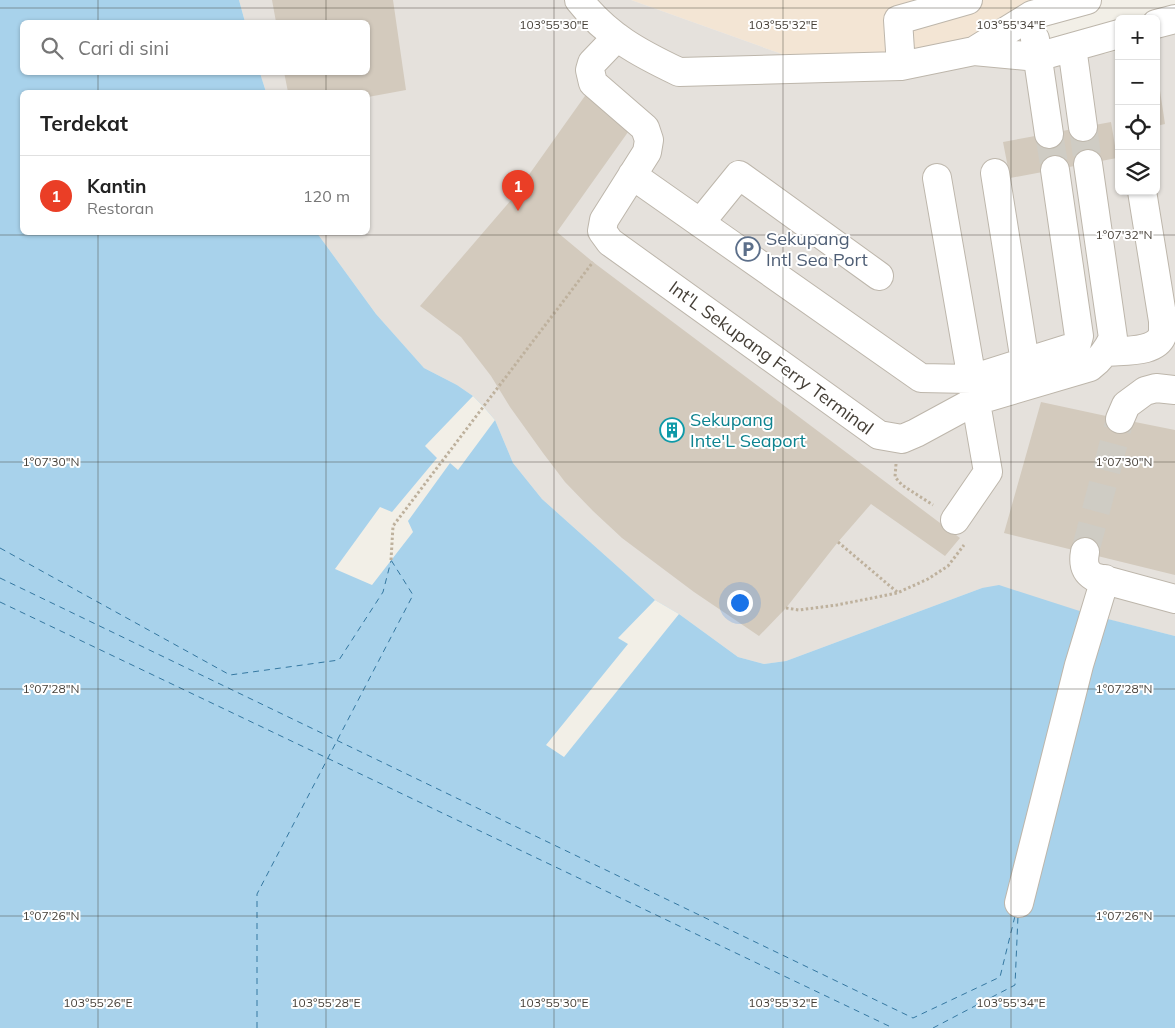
<!DOCTYPE html>
<html lang="id">
<head>
<meta charset="utf-8">
<style>
	body { margin:0; font-family:Mulish,sans-serif; background:#f2f2f2; color:#222 }
	.controls { position:absolute; right:15px; top:15px; display:grid; overflow:hidden; border-radius:8px; box-shadow:0 1px 4px #0004 }
	.controls button { width:45px; height:45px; display:grid; place-items:center; padding:0; border:0; border-bottom:1px solid #e0e0e0; background:#fff; color:#222; font:25px sans-serif }
	.you { position:absolute; left:739px; top:602px; width:18px; height:18px; margin:-12px; border:4px solid #fff; border-radius:50%; background:#1a73e8; box-shadow:0 0 0 8px #1a73e833 }
	.badge { display:grid; place-items:center; width:32px; height:32px; border-radius:50%; background:#ea3e26; color:#fff; font-size:16px; font-weight:700 }
	.pin { position:absolute; translate:-50% -41px; filter:drop-shadow(0 1px 2px #0008) }
	.pin::after { content:''; position:absolute; top:26px; width:18px; height:15px; background:inherit; clip-path:polygon(0 0,100% 0,50% 100%) }
	.list { margin:0; padding:0; list-style:none }
	h2 { display:flex; justify-content:space-between; align-items:center; height:65px; margin:0; padding:0 20px; font-size:21px }
	h2 small { font-size:16px; font-weight:400; color:#767676 }
	.list li { display:grid; grid-template-columns:32px 1fr auto; gap:15px; align-items:center; box-sizing:border-box; height:80px; padding:0 20px; border-top:1px solid #e0e0e0 }
	.list b { display:block; font-size:19px; white-space:nowrap }
	.list p { margin:0; font-size:16px; white-space:nowrap; color:#767676 }
	.list em { font-size:16px; font-style:normal; color:#767676 }
	.icon { flex:none; width:28px; height:28px; fill:none; stroke:currentColor; stroke-width:2; stroke-linecap:round; stroke-linejoin:round }
	.map { position:relative; flex:none; width:1175px; height:1028px; overflow:hidden }
	.search { position:absolute; background:#fff; box-shadow:0 1px 4px #0004; left:20px; top:20px; width:350px; height:55px; display:flex; align-items:center; gap:12px; box-sizing:border-box; padding:0 18px; border-radius:8px; color:#767676; font-size:19px }
	.panel { position:absolute; background:#fff; box-shadow:0 1px 4px #0004; left:20px; top:90px; width:350px; height:145px; border-radius:8px }
	.map>svg:first-child { display:block }
	.commercial { fill:#f3e5d4 }
	.industrial { fill:#e5e1dc }
	.water { fill:#a8d2eb }
	.pier { fill:#f2efe7 }
	.lines { fill:none; stroke-linecap:round; stroke-linejoin:round }
	.ferry { stroke:#3578a1; stroke-width:1; stroke-dasharray:6 5; stroke-linecap:butt }
	.building { fill:#d3cabd }
	.minor-tunnel { stroke:#cfccc4; stroke-width:28; stroke-dasharray:28 14; stroke-linecap:butt }
	.minor-casing { stroke:#bdb6ab; stroke-width:30 }
	.path { stroke:#beb19d; stroke-width:3; stroke-dasharray:2.5 2.5; stroke-linecap:butt }
	.minor { stroke:#fff; stroke-width:28 }
	.ticks { fill:none; stroke:#453f37; stroke-width:1; stroke-opacity:0.45 }
	.labels { text-anchor:middle; stroke-width:4; stroke-linejoin:round; paint-order:stroke }
	.service-label { font-size:18px; fill:#4e5e75; stroke:#fff; text-anchor:start }
	.street-label { font-size:18px; fill:#453f37; stroke:#fff }
	.culture-label { font-size:18px; fill:#0d838f; stroke:#fff; text-anchor:start }
	.ticks-label { font-size:12px; text-anchor:middle; fill:#453f37; stroke:#fff; stroke-width:4; stroke-linejoin:round; paint-order:stroke }
</style>
</head>
<body>
<div class="map">
<svg width="1175" height="1028" viewBox="0 0 1175 1028">
	<rect width="100%" height="100%" fill="#f2efe7"/>
	<!-- commercial -->
	<path class="commercial" d="M631,0H1094L940,58H793Z"/>
	<!-- industrial -->
	<path class="industrial" d="M239,0H631L793,58H940L1105,54L1119,50V191H1156V39L1175,33V636L982,588L786,661L764,664L738,657L679,614L655,600L542,499L513,463L495,420L473,396L457,385L424,368L376,314L317,233L368,232V92H266L260,73L368,72V22H245Z"/>
	<!-- water -->
	<path class="water" d="M0,0H239L245,22H22V72L260,73L266,92H22V232L317,233L376,314L424,368L457,385L473,396L483,406L495,420L513,463L542,499L655,600L679,614L738,657L764,664L786,661L982,588L999,585L1092,615L1175,636V1028H0Z"/>
	<!-- pier -->
	<path class="pier" d="M473,396L483,406L495,420L458,470L450,463L408,521L413,532L372,585L335,569L380,507L392,512L437,458L425,446Z
		M655,600L679,614L564,757L546,745L628,644L618,638Z"/>
	<g class="lines">
		<!-- ferry -->
		<path class="ferry" d="M0,548L230,675L339,660L383,592L391,561
			M0,578L913,1018L1000,977L1015,916
			M0,602L893,1028
			M257,1028V894L413,595L391,560
			M933,1028L1015,985L1018,916"/>
	</g>
	<!-- building -->
	<path class="building" d="M272,0H393L406,90L368,97V92H288L284,72H368V22H276Z
		M1159,84L1165,124L1156,126V85Z
		M587,93L633,125L557,232L593,262L960,538L945,556L871,504L838,542L786,608L759,636L694,592L622,538L593,511L565,482L543,453L510,407L491,376L461,337L420,306L511,200Z
		M1111,122L1117,158L1010,178L1003,142Z
		M1041,402L1120,419L1175,430V575L1004,533Z"/>
	<g class="lines">
		<!-- minor-tunnel -->
		<path class="minor-tunnel" d="M1083,127L1088,164
			M1049,134L1055,170
			M1085,552L1120,419"/>
		<!-- minor casing -->
		<g class="minor-casing">
			<path id="minor" d="M579,0C607,36 639,53 679,72L901,66L974,51L1037,57L1119,34
				M1156,24L1175,19
				M616,38L592,63L590,70L593,83L645,128L649,140L647,152L604,220L602,231L610,242L879,435L902,439L916,433L975,401L1090,367C1101,359 1107,351 1113,338L1088,164
				M1035,39L1049,134
				M1072,47L1083,127
				M974,51L1032,15L1087,0
				M901,66L898,20L968,0
				M995,173L1025,362
				M632,175L921,378L971,379L1073,347L1077,343L1079,336L1055,170
				M937,178L988,472L955,520
				M700,223L739,175L879,276
				M1106,352C1123,350 1158,354 1163,333C1163,330 1163,325 1163,321L1142,191
				M1120,419L1126,405L1145,391L1156,388L1175,390
				M1085,552C1083,563 1084,571 1094,577L1175,599
				M1019,903L1079,665L1105,579"/>
		</g>
		<!-- path -->
		<path class="path" d="M896,464L895,477L902,485L933,505
			M838,542L897,592
			M391,560L393,526L593,262
			M786,608L799,610L837,605L897,593L928,579L948,566L964,545"/>
		<!-- minor -->
		<use href="#minor" class="minor"/>
	</g>
	<!-- ticks -->
	<path class="ticks" d="M98,0V22M326,0V22M554,0V1028M783,0V1028M1011,0V1028M0,8H1175M98,72V92M326,72V92M98,232V1028M326,232V1028M0,235H1175M0,462H1175M0,689H1175M0,916H1175"/>
	<!-- icons -->
	<defs>
		<g id="parking-ring" transform="scale(1.25)"><circle r="9.5" fill="#fff" stroke="#5c6f8a" stroke-width="1.5"/><path d="M-3.5-5.5H1a3.5 3.5 0 0 1 0 7H-1V5.5H-3.5ZM-1-3.4V-.6H.8a1.4 1.4 0 0 0 0-2.8Z" fill="#5c6f8a"/></g>
		<g id="building-ring" transform="scale(1.25)"><circle r="9.5" fill="#fff" stroke="#0f9aa8" stroke-width="1.5"/><path d="M-4-6H4V6H1V3H-1V6H-4ZM-2.5-4.3h1.7v1.8h-1.7ZM.8-4.3h1.7v1.8H.8ZM-2.5-1h1.7V.8h-1.7ZM.8-1h1.7V.8H.8Z" fill="#0f9aa8"/></g>
	</defs>
	<g fill-rule="evenodd">
		<use href="#parking-ring" x="748" y="249"/>
		<use href="#building-ring" x="672" y="430"/>
	</g>
	<g class="labels">
		<!-- service labels -->
		<g class="service-label">
			<text x="766" y="245">Sekupang<tspan x="766" dy="21">Intl Sea Port</tspan></text>
		</g>
		<!-- street labels -->
		<g class="street-label">
			<text transform="translate(771 358) rotate(36)" y="6">Int'L Sekupang Ferry Terminal</text>
		</g>
		<!-- culture labels -->
		<g class="culture-label">
			<text x="690" y="426">Sekupang<tspan x="690" dy="21">Inte'L Seaport</tspan></text>
		</g>
	</g>
	<g class="ticks-label">
		<text x="554" y="29">103°55'30"E</text>
		<text x="783" y="29">103°55'32"E</text>
		<text x="1011" y="29">103°55'34"E</text>
		<text x="1124" y="239">1°07'32"N</text>
		<text x="51" y="466">1°07'30"N</text>
		<text x="1124" y="466">1°07'30"N</text>
		<text x="51" y="693">1°07'28"N</text>
		<text x="1124" y="693">1°07'28"N</text>
		<text x="51" y="920">1°07'26"N</text>
		<text x="1124" y="920">1°07'26"N</text>
		<text x="98" y="1007">103°55'26"E</text>
		<text x="326" y="1007">103°55'28"E</text>
		<text x="554" y="1007">103°55'30"E</text>
		<text x="783" y="1007">103°55'32"E</text>
		<text x="1011" y="1007">103°55'34"E</text>
	</g>
</svg>
<div class="controls">
<button>+</button>
<button>−</button>
<button><svg class="icon" aria-label="locate" viewBox="0 0 24 24"><circle cx="12" cy="12" r="6"/><path d="M12 2v4M12 18v4M2 12h4M18 12h4"/></svg></button>
<button><svg class="icon" aria-label="layers" viewBox="0 0 24 24"><path d="M12 4l9 5-9 5-9-5zM3 14l9 5 9-5"/></svg></button>
</div>
<div class="you"></div>
<div class="pin badge" style="left:518px;top:211px">1</div>
<div class="search"><svg class="icon" aria-label="search" viewBox="0 0 24 24"><circle cx="10" cy="10" r="6"/><path d="M15 15l6 6"/></svg>Cari di sini</div>
<section class="panel">
<h2>Terdekat<small></small></h2>
<ul class="list">
<li><span class="badge">1</span><div><b>Kantin</b><p>Restoran</p></div><em>120 m</em></li>
</ul>
</section>
</div>
</body>
</html>
